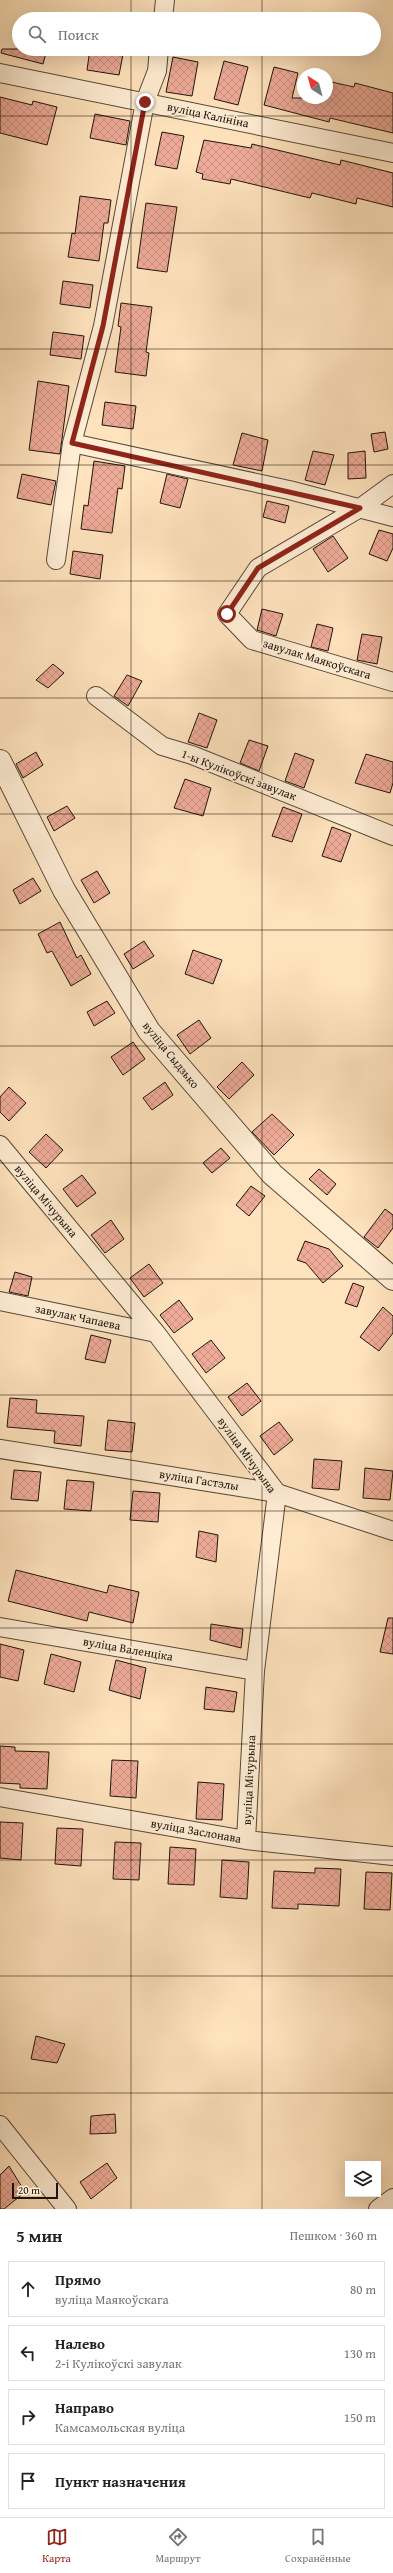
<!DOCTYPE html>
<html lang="ru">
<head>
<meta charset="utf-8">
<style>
	body { margin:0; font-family:"Gentium Book Plus",serif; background:#f6f6f6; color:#222 }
	.controls { position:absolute; right:12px; bottom:12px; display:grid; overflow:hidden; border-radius:0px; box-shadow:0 4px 16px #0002 }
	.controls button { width:36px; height:36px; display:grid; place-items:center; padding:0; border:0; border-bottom:1px solid #e0e0e0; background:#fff; color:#222; font:20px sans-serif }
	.compass { position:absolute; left:297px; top:68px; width:36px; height:36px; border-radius:50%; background:#fff; box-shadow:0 4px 16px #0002; rotate:324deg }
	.scale { position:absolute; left:12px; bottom:10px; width:46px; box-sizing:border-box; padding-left:4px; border:2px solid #1f140b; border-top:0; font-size:11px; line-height:14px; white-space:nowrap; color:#1f140b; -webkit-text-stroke:3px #ffedd4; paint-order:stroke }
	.stop { position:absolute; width:12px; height:12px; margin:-9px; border:3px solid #8f2418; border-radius:50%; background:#fff }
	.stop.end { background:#8f2418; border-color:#fff; box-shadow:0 1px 4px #0008 }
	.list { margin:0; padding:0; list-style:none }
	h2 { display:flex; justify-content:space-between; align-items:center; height:52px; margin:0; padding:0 16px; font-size:17px }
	h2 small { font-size:13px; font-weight:400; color:#767676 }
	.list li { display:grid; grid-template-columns:26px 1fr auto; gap:12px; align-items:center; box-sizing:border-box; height:56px; margin:0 8px 8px; padding:0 8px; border:1px solid #e0e0e0; border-radius:0px }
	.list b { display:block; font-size:15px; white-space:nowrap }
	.list p { margin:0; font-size:13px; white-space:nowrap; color:#767676 }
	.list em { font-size:13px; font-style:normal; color:#767676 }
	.icon { flex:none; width:22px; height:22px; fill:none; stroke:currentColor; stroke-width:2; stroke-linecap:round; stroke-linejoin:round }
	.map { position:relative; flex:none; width:393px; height:2209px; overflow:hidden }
	.search { position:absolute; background:#fff; box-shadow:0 4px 16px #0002; left:12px; right:12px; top:12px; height:44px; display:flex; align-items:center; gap:10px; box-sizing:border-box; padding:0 14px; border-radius:22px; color:#767676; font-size:15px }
	.sheet { height:308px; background:#fff }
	nav { display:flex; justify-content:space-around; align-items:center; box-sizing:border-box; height:56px; border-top:1px solid #e0e0e0; background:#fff; font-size:11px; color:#767676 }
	nav a { display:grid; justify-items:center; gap:2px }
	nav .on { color:#8f2418 }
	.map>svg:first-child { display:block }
	.building { fill:url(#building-cross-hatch); stroke:#1f140b }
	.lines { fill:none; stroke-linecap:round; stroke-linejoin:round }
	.minor-casing { stroke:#574838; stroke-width:20 }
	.tertiary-casing { stroke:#574838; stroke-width:24 }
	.minor { stroke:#ffedd4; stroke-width:18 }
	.tertiary { stroke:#ffedd4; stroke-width:22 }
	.route { stroke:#8f2418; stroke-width:5 }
	.grid { fill:none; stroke:#1f140b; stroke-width:1; stroke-opacity:0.55 }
	.labels { text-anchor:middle; stroke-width:3.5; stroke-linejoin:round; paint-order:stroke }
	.street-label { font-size:12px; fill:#1f140b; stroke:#ffedd4 }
</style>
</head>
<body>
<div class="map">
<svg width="393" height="2209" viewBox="0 0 393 2209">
	<defs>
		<pattern id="building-cross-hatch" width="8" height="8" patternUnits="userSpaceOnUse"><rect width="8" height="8" fill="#efab99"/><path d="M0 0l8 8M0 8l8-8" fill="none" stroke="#cc9282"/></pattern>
	</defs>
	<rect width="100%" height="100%" fill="#ffe3bd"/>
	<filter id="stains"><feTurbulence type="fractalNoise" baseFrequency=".005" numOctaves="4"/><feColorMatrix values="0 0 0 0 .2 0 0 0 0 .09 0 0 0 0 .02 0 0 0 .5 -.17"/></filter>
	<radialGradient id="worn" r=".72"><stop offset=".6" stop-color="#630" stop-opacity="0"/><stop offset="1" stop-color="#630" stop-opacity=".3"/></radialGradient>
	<!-- building -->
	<path class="building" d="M2,49H47L43,64L1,53Z
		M90,49H124L119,75L87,70Z
		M173,57L198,62L192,96L166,92Z
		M224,61L248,67L238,105L214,99Z
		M274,67L298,73L292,98H327V81L354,87L355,83L393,93V133L330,118L329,122L264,105Z
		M0,97L32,105L33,101L57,107L47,145L0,133Z
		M95,114L130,121L126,145L90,138Z
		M162,132L184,136L177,169L155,165Z
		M204,140L251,148L252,144L340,165L341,160L393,173V207L357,198L356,204L312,193L310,198L231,179L230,184L202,179L203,174L196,172Z
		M80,196L111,200L108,223H104L99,261L68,257L72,233L75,234Z
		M146,203L177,207L167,272L137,268Z
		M63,281L93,285L90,308L60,304Z
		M121,303L152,307L146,352L149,353L146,376L115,372L121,327L118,326Z
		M53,332L84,336L81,359L50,355Z
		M38,381L69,386L60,454L29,450Z
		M105,402L136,406L133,429L102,425Z
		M385,432L388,449L374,452L371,434Z
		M242,433L268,440L262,471L233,465Z
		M313,451L334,455L325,485L305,480Z
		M365,451L366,478L348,479V453Z
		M94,461L125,466L122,489L118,488L112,533L81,529L84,505L88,506Z
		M22,474L56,481L51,505L17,498Z
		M167,474L188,479L180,508L160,503Z
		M267,501L289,506L285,523L263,517Z
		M379,530L393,534V548L387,561L369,554Z
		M333,536L348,558L328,572L313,549Z
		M73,551L103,555L100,579L70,574Z
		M262,609L283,614L276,636L257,630Z
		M317,624L333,628L328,651L311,647Z
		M362,634L382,637L377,664L357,660Z
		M53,664L64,673L48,688L36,680Z
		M127,675L142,681L128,706L114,696Z
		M199,713L217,720L207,748L188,742Z
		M249,740L268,746L259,771L240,763Z
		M36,752L43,765L23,778L16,764Z
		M295,753L314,760L304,788L285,781Z
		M366,754L393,762V783L390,793L355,783Z
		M185,779L211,788L203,816L174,808Z
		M67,806L75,818L54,831L47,817Z
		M283,807L302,814L292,842L272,836Z
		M332,827L351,834L341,862L322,856Z
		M97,871L110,893L94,903L81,880Z
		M33,878L41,891L20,904L13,890Z
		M60,922L77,958L81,955L91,974L71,986L52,951L47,953L38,934Z
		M144,941L154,956L133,969L124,954Z
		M193,950L222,960L213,984L185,974Z
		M107,1001L115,1013L94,1026L87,1012Z
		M199,1020L211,1038L190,1054L177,1035Z
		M133,1042L145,1059L123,1075L111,1057Z
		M242,1062L254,1075L229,1099L217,1087Z
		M165,1082L173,1095L152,1110L143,1098Z
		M9,1087L26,1103L9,1121L0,1112V1097Z
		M272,1114L294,1135L274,1155L252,1132Z
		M46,1134L63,1150L46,1168L29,1152Z
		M221,1148L230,1158L212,1173L203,1163Z
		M319,1169L336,1184L327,1195L309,1179Z
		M82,1175L96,1193L77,1207L63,1189Z
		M251,1186L265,1196L249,1216L236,1205Z
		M385,1209L393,1215V1228L378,1248L364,1237Z
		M111,1220L124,1239L105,1253L91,1235Z
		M305,1241L329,1249L343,1266L323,1283L306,1263L297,1260Z
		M149,1264L163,1283L144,1297L130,1278Z
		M15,1272L32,1277L28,1296L9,1292Z
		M353,1283L364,1287L357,1307L345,1303Z
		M179,1300L193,1319L174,1333L160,1315Z
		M383,1307L393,1316V1333L379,1351L360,1337Z
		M91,1335L111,1340L105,1363L85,1359Z
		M211,1340L225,1358L206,1373L192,1354Z
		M247,1383L261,1401L242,1416L228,1397Z
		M10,1398L37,1400L36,1413L84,1416L81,1446L54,1443L55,1431L7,1427Z
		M108,1420L135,1423L132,1452L105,1450Z
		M279,1422L293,1440L274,1455L260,1436Z
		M314,1459L342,1461L339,1490L312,1488Z
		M365,1468L393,1471L390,1500L363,1498Z
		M14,1470L41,1472L38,1501L11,1499Z
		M67,1480L94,1482L91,1511L64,1509Z
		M133,1491L160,1493L158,1522L130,1520Z
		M199,1531L218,1535L216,1562L196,1557Z
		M16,1570L107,1593L109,1585L139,1592L133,1623L89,1612L87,1621L8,1601Z
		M388,1618H393V1654L380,1652Z
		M211,1624L243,1629L241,1648L210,1640Z
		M0,1644L24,1650L18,1681L0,1677Z
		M51,1654L81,1662L74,1692L44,1684Z
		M116,1660L146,1668L140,1699L109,1690Z
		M206,1687L237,1692L234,1712L204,1709Z
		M0,1746L15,1747V1751L49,1752L47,1789L20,1788V1784L0,1783Z
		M112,1760L138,1761L136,1798L110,1796Z
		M198,1782L224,1784L222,1820L196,1819Z
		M0,1822L23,1823L21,1860L0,1858Z
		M57,1828L83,1829L81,1866L55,1864Z
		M115,1842L141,1843L139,1880L113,1879Z
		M170,1847L196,1849L194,1885L168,1884Z
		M222,1860L249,1862L247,1899L220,1897Z
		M315,1868L341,1869L339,1906L298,1904V1909L272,1908L274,1871L315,1873Z
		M366,1872L392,1873L390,1910L364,1909Z
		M36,2036L65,2044L57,2063L31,2059Z
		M115,2114L116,2133L90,2134L91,2116Z
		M107,2163L117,2178L91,2199L80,2182Z
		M9,2166L25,2192L4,2209H0V2175Z"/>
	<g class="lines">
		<!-- minor casing -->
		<g class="minor-casing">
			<path id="minor" d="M163,19L165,0
				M0,73L393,153
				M72,443L289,490L393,517
				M393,484L360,508L258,568L227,614L252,640L393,682
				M56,560L72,443L103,326L145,102L157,71L159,49
				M96,696L162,746L192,755L393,836
				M0,1145L156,1333L277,1493L255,1671L246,1840
				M0,1301L156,1333
				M0,1449L277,1493L393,1531
				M0,1627L255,1671
				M0,1797L246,1840L393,1856
				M0,2125L67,2209
				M378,2209L393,2198"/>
		</g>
		<!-- tertiary casing -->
		<g class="tertiary-casing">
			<path id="tertiary" d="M0,761L64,890L149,1031L272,1174L393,1279"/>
		</g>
		<!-- minor -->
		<use href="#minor" class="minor"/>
		<!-- tertiary -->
		<use href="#tertiary" class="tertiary"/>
	</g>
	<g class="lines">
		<!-- route -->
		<path class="route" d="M145,102L103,326L72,443L360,508L258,568L227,614"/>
	</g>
	<!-- grid -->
	<path class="grid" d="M131,0V19M262,0V19M131,49V2209M262,49V2209M0,116H393M0,233H393M0,349H393M0,465H393M0,581H393M0,698H393M0,814H393M0,930H393M0,1046H393M0,1163H393M0,1279H393M0,1395H393M0,1511H393M0,1628H393M0,1744H393M0,1860H393M0,1976H393M0,2093H393"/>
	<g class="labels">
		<!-- street labels -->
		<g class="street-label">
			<text transform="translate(208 115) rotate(12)" y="4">вуліца Калініна</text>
			<text transform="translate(317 659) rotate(17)" y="4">завулак Маякоўскага</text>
			<text transform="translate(239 775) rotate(21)" y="4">1-ы Кулікоўскі завулак</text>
			<text transform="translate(171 1055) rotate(51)" y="4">вуліца Сыдзько</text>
			<text transform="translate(46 1201) rotate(50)" y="4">вуліца Мічурына</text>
			<text transform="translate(78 1317) rotate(12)" y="4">завулак Чапаева</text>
			<text transform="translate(247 1455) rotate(54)" y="4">вуліца Мічурына</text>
			<text transform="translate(199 1480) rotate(9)" y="4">вуліца Гастэлы</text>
			<text transform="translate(128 1649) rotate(10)" y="4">вуліца Валенціка</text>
			<text transform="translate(249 1780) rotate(-87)" y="4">вуліца Мічурына</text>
			<text transform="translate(196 1831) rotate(10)" y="4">вуліца Заслонава</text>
		</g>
	</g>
	<rect width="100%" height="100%" filter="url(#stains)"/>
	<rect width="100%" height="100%" fill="url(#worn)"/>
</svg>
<div class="controls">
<button><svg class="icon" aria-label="layers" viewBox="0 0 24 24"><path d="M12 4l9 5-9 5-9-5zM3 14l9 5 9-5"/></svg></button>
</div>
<svg class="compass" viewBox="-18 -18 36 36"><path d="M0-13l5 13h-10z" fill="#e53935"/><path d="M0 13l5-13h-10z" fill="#767676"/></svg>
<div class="scale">20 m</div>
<div class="stop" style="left:227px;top:614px"></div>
<div class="stop end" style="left:145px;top:102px"></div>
<div class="search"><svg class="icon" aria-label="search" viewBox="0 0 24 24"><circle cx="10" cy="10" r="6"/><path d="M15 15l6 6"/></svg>Поиск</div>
</div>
<section class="sheet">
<h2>5 мин<small>Пешком · 360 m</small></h2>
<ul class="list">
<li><svg class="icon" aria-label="ahead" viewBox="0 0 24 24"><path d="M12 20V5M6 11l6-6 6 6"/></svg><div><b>Прямо</b><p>вуліца Маякоўскага</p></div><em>80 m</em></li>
<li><svg class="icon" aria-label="left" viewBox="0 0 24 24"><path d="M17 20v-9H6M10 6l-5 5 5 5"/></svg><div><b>Налево</b><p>2-і Кулікоўскі завулак</p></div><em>130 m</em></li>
<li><svg class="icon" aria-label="right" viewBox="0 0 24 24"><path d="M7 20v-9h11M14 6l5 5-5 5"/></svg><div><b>Направо</b><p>Камсамольская вуліца</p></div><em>150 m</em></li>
<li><svg class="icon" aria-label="arrive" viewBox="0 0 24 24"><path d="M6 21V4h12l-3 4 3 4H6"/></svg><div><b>Пункт назначения</b></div></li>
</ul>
</section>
<nav>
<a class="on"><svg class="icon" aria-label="map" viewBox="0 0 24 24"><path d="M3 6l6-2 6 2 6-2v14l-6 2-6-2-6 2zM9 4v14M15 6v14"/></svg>Карта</a>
<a><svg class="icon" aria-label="directions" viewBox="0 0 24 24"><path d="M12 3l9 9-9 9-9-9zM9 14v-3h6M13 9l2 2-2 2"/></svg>Маршрут</a>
<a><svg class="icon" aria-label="saved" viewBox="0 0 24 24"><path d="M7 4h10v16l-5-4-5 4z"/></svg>Сохранённые</a>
</nav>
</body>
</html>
